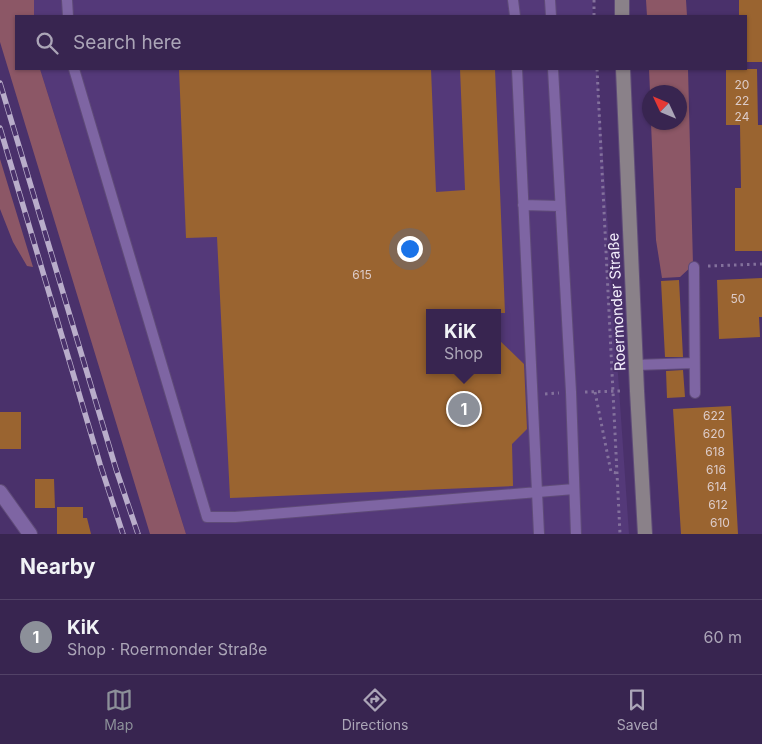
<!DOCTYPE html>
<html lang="en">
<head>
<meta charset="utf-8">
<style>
	body { margin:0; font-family:Inter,sans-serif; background:#43315a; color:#f1f3f6 }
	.compass { position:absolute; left:642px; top:85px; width:45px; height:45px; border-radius:50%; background:#382550; box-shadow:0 1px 4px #0004; rotate:314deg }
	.you { position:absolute; left:409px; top:248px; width:18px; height:18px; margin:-12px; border:4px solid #fff; border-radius:50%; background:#1a73e8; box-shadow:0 0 0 8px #1a73e833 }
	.badge { display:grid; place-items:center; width:32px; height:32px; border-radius:50%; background:#8c9099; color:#fff; font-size:16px; font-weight:700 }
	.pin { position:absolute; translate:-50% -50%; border:2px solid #fff; box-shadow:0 1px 5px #0006 }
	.popup { position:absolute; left:426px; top:309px; width:75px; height:65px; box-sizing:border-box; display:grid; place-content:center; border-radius:0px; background:#382550; filter:drop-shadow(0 1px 4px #0005); font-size:16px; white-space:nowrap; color:#aba5b7 }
	.popup b { font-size:19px; color:#f1f3f6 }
	.popup::after { content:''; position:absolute; left:50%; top:100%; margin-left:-10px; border:10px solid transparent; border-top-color:#382550 }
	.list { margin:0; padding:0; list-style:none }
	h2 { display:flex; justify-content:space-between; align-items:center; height:65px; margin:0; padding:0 20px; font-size:21px }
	h2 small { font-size:16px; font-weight:400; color:#aba5b7 }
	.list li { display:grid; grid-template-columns:32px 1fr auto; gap:15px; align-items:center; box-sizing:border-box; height:75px; padding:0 20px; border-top:1px solid #524267 }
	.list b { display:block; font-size:19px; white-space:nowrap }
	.list p { margin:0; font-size:16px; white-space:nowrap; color:#aba5b7 }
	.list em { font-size:16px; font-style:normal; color:#aba5b7 }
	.icon { flex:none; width:28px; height:28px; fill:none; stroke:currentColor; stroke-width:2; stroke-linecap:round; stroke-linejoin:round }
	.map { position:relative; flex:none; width:762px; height:534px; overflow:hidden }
	.search { position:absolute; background:#382550; box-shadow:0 1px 4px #0004; left:15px; right:15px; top:15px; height:55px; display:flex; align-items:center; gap:12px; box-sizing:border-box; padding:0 18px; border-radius:0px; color:#aba5b7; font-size:19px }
	.sheet { height:140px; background:#382550 }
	nav { display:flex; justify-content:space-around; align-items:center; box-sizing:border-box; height:70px; border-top:1px solid #524267; background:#382550; font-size:14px; color:#aba5b7 }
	nav a { display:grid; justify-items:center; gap:2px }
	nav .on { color:#8c9099 }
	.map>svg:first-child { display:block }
	.built { fill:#543979; fill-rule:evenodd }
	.green { fill:#8c5766 }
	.building { fill:#9a6430 }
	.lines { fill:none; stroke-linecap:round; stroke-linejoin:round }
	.service-casing { stroke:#5f4b78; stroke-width:12 }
	.minor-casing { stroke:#5f4b78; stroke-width:16 }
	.secondary-casing { stroke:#5f4b78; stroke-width:16 }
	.path { stroke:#83719c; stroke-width:3; stroke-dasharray:2.5 4; stroke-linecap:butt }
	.service { stroke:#7e65a3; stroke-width:10 }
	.minor { stroke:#7e65a3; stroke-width:14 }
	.secondary { stroke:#8a8189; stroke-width:14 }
	.rail-casing { stroke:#b9adca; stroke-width:5.5 }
	.rail { stroke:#4a316b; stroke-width:4; stroke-dasharray:11; stroke-linecap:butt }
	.labels { text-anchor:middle; stroke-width:4; stroke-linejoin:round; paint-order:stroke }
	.number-label { font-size:12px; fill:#ddccc9 }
	.street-label { font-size:15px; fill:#f3eefc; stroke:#4a316b }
</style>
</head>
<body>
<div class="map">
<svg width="762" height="534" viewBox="0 0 762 534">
	<rect width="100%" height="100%" fill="#4a316b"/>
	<!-- built -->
	<path class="built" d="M34,0H592L593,16H34Z
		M40,69H597L629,534H186ZM430,313H498V370H430Z"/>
	<!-- green -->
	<path class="green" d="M0,0H34V16H16V69H40L186,534H150L0,42Z
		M646,0H686L687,16H647Z
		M649,69H688L693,265L680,277L662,278L656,240L651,123L680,122V92H650Z
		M0,159L33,267L27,266L13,242L0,209Z"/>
	<!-- building -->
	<path class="building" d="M739,0H762V62H746V16H739Z
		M179,69H431L436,192L465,190L460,69H495L505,313H430V370H498V339L524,364L527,429L512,444L513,486L230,498L217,237L186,238Z
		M726,69H757L758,125H762V251H735V188H741L740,125H726Z
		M762,278V317H759L760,337L719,339L717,280Z
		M679,280L683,357H665L661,281Z
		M683,370L685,397L667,398L666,371Z
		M731,406L738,534H681L673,409Z
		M0,412H21V449H0Z
		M35,479H54L55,508H35Z
		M57,507H83V518H87L91,534H57Z"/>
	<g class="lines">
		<!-- service casing -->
		<g class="service-casing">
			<path id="service" d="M67,0L68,16
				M513,0L515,16
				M550,0L551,16
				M74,69L207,517H235L574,489
				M517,69L539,534
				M553,69L571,392L576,534
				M523,205L560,206
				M694,267L695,393
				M636,365L694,363"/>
		</g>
		<!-- minor casing -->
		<g class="minor-casing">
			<path id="minor" d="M0,492L30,534"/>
		</g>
		<!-- secondary casing -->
		<g class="secondary-casing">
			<path id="secondary" d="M622,0V16
				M623,69L637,391L645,534"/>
		</g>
		<!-- path -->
		<path class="path" d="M594,0V16
			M597,69L620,534
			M708,266L762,264
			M585,392L621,391
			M595,392L611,472L617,473
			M545,394L559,393"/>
		<!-- service -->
		<use href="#service" class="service"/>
		<!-- minor -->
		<use href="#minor" class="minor"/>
		<!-- secondary -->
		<use href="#secondary" class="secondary"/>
		<!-- rail casing -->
		<g class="rail-casing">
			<path id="rail" d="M0,83L116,469L138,534
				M0,128L100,464L123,534"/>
		</g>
		<!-- rail -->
		<use href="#rail" class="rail"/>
	</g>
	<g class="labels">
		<!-- number labels -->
		<g class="number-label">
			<text x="742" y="89">20</text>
			<text x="742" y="105">22</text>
			<text x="742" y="121">24</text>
			<text x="362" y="279">615</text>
			<text x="738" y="303">50</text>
			<text x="714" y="420">622</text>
			<text x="714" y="438">620</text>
			<text x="715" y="456">618</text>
			<text x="716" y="474">616</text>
			<text x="717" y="491">614</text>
			<text x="718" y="509">612</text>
			<text x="720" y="527">610</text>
		</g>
		<!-- street labels -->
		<g class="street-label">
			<text transform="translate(617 302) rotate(-93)" y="5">Roermonder Straße</text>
		</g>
	</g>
</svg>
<svg class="compass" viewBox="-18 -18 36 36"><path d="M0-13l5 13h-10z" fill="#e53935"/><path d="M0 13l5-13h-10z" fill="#aba5b7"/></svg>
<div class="you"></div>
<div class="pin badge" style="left:464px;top:409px">1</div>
<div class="popup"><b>KiK</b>Shop</div>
<div class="search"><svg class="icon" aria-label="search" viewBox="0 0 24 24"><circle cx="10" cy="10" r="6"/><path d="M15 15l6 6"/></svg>Search here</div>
</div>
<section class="sheet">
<h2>Nearby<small></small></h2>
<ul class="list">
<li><span class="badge">1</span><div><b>KiK</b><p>Shop · Roermonder Straße</p></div><em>60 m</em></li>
</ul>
</section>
<nav>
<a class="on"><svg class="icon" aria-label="map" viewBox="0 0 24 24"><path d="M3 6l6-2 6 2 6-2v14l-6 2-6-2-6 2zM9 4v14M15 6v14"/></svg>Map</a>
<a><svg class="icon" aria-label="directions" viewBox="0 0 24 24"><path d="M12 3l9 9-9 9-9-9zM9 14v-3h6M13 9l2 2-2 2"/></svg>Directions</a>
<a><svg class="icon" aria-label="saved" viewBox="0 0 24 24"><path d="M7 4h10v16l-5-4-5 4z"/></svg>Saved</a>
</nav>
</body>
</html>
